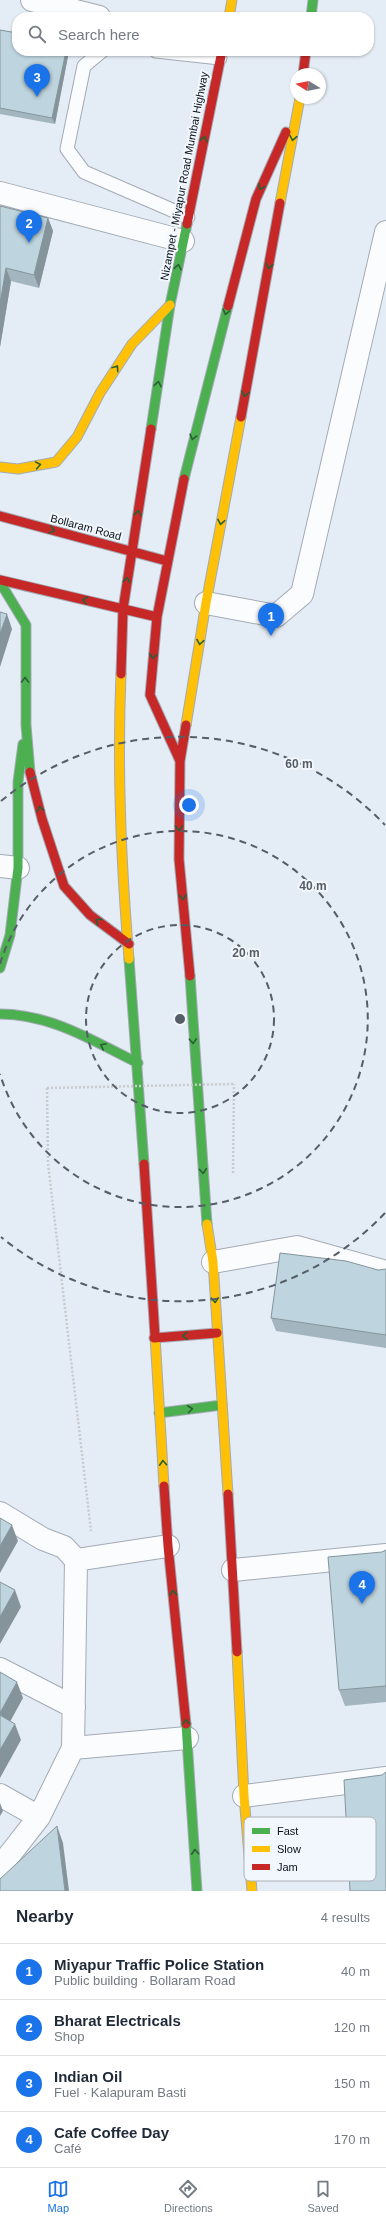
<!DOCTYPE html>
<html lang="en">
<head>
<meta charset="utf-8">
<style>
	body { margin:0; font-family:Arial,sans-serif; background:#f6f6f7; color:#1f2937 }
	.compass { position:absolute; left:290px; top:68px; width:36px; height:36px; border-radius:50%; background:#fff; box-shadow:0 1px 3px #0004; rotate:280deg }
	.you { position:absolute; left:189px; top:805px; width:14px; height:14px; margin:-10px; border:3px solid #fff; border-radius:50%; background:#1a73e8; box-shadow:0 0 0 6px #1a73e833 }
	.badge { display:grid; place-items:center; width:26px; height:26px; border-radius:50%; background:#1a73e8; color:#fff; font-size:13px; font-weight:700 }
	.pin { position:absolute; translate:-50% -33px; filter:drop-shadow(0 1px 2px #0008) }
	.pin::after { content:''; position:absolute; top:21px; width:14px; height:12px; background:inherit; clip-path:polygon(0 0,100% 0,50% 100%) }
	.list { margin:0; padding:0; list-style:none }
	h2 { display:flex; justify-content:space-between; align-items:center; height:52px; margin:0; padding:0 16px; font-size:17px }
	h2 small { font-size:13px; font-weight:400; color:#747a83 }
	.list li { display:grid; grid-template-columns:26px 1fr auto; gap:12px; align-items:center; box-sizing:border-box; height:56px; padding:0 16px; border-top:1px solid #e0e1e3 }
	.list b { display:block; font-size:15px; white-space:nowrap }
	.list p { margin:0; font-size:13px; white-space:nowrap; color:#747a83 }
	.list em { font-size:13px; font-style:normal; color:#747a83 }
	.icon { flex:none; width:22px; height:22px; fill:none; stroke:currentColor; stroke-width:2; stroke-linecap:round; stroke-linejoin:round }
	.map { position:relative; flex:none; width:386px; height:1891px; overflow:hidden }
	.search { position:absolute; background:#fff; box-shadow:0 1px 3px #0004; left:12px; right:12px; top:12px; height:44px; display:flex; align-items:center; gap:10px; box-sizing:border-box; padding:0 14px; border-radius:16px; color:#747a83; font-size:15px }
	.sheet { height:276px; background:#fff }
	nav { display:flex; justify-content:space-around; align-items:center; box-sizing:border-box; height:56px; border-top:1px solid #e0e1e3; background:#fff; font-size:11px; color:#747a83 }
	nav a { display:grid; justify-items:center; gap:2px }
	nav .on { color:#1a73e8 }
	.map>svg:first-child { display:block }
	.lines { fill:none; stroke-linecap:round; stroke-linejoin:round }
	.lane-casing { stroke:#a3abb5; stroke-width:15 }
	.street-casing { stroke:#a3abb5; stroke-width:24 }
	.fast-casing { stroke:#a3abb5; stroke-width:11 }
	.slow-casing { stroke:#a3abb5; stroke-width:11 }
	.jam-casing { stroke:#a3abb5; stroke-width:11 }
	.path { stroke:#c8cbce; stroke-width:2.5; stroke-dasharray:2 2; stroke-linecap:butt }
	.lane { stroke:#fbfcfe; stroke-width:13 }
	.street { stroke:#fbfcfe; stroke-width:22 }
	.fast { stroke:#4caf50; stroke-width:9 }
	.slow { stroke:#ffc107; stroke-width:9 }
	.jam { stroke:#c62828; stroke-width:9 }
	.path-bridge { stroke:#c8cbce; stroke-width:2.5; stroke-dasharray:2 2; stroke-linecap:butt }
	.wall { fill:#a3b6bf }
	.shaded-wall { fill:#85949b }
	.building { fill:#bed4de; stroke:#85949b }
	.oneway { stroke:#2a6035 }
	.ring { fill:none; stroke:#555d67; stroke-width:2; stroke-dasharray:7 5 }
	.labels { text-anchor:middle; stroke-width:4; stroke-linejoin:round; paint-order:stroke }
	.street-label { font-size:11px; fill:#08101a; stroke:#f2f7fd }
	.key { fill:#f2f7fd; stroke:#acb2b9; stroke-width:1 }
	.key-label { font-size:11px; fill:#08101a }
	.centre { fill:#555d67; stroke:#f2f7fd; stroke-width:2 }
	.ring-label { font-size:12px; text-anchor:middle; font-weight:bold; fill:#555d67; stroke:#f2f7fd; stroke-width:4; stroke-linejoin:round; paint-order:stroke }
</style>
</head>
<body>
<div class="map">
<svg width="386" height="1891" viewBox="0 0 386 1891">
	<rect width="100%" height="100%" fill="#e4ecf5"/>
	<g class="lines">
		<!-- lane casing -->
		<g class="lane-casing">
			<path id="lane" d="M102,51L84,66L67,149L84,172L188,217
				M156,51L220,58"/>
		</g>
		<!-- street casing -->
		<g class="street-casing">
			<path id="street" d="M32,0L99,17
				M0,193L183,241
				M206,603L276,616L302,594L386,232
				M0,866L18,868
				M213,1262L297,1247L386,1272
				M0,1513L43,1539L64,1547L76,1560L73,1748L39,1817L0,1867
				M76,1560L168,1546
				M233,1570L386,1555
				M0,1669L74,1707
				M73,1748L187,1738
				M0,1795L39,1817
				M244,1796L386,1778"/>
		</g>
		<!-- fast casing -->
		<g class="fast-casing">
			<path id="fast" d="M311,17L313,0
				M151,429L170,305L187,224
				M184,479L228,306
				M0,582L26,625V725L30,772
				M129,959L144,1164
				M0,968L10,935L18,868V782L23,744
				M190,976L207,1224
				M0,1014C51,1014 93,1041 138,1063
				M159,1413L222,1405
				M186,1724L197,1891"/>
		</g>
		<!-- slow casing -->
		<g class="slow-casing">
			<path id="slow" d="M229,17L232,0
				M280,203L300,98
				M0,467L18,469L56,462L77,437L100,393L132,344L170,305
				M121,674C117,769 121,864 129,959
				M186,725L206,603L241,417
				M207,1224L213,1262L228,1494
				M155,1336L164,1486
				M237,1652L244,1796L252,1891"/>
		</g>
		<!-- jam casing -->
		<g class="jam-casing">
			<path id="jam" d="M303,74L306,51
				M187,224L222,51
				M228,306L256,199L286,132
				M241,417L280,203
				M0,516L167,561
				M0,580L157,617
				M121,674L123,609L151,429
				M186,725L180,761L179,859L190,976
				M180,761L150,695L157,617L184,479
				M30,772L42,819L64,886L90,915L129,944
				M144,1164L155,1336
				M154,1338L217,1333
				M164,1486L168,1546L186,1724
				M228,1494L237,1652"/>
		</g>
		<!-- path -->
		<path class="path" d="M47,1088L48,1163L91,1531
			M233,1173L234,1084"/>
		<!-- lane -->
		<use href="#lane" class="lane"/>
		<!-- street -->
		<use href="#street" class="street"/>
		<!-- fast -->
		<use href="#fast" class="fast"/>
		<!-- slow -->
		<use href="#slow" class="slow"/>
		<!-- jam -->
		<use href="#jam" class="jam"/>
		<!-- path-bridge -->
		<path class="path-bridge" d="M47,1088L234,1084"/>
	</g>
	<!-- wall -->
	<path class="wall" d="M0,30L17,51H69L55,124L0,114Z
		M0,206L48,218L53,231L39,288L11,281L0,347Z
		M386,1269V1348L276,1331L271,1318Z
		M386,1550V1702L345,1706L339,1690L382,1552Z"/>
	<!-- shaded-wall -->
	<path class="shaded-wall" d="M66,51H69L55,124L52,118Z
		M48,218L53,231L39,288L34,275Z
		M6,268L11,281L0,347V304Z
		M7,614L12,629L0,667V634Z
		M12,1525L18,1541L0,1573V1546Z
		M15,1590L21,1607L0,1644V1617Z
		M17,1682L23,1698L5,1731L0,1718V1713Z
		M15,1724L21,1740L0,1778V1750Z
		M0,1803L3,1811L0,1816Z
		M57,1826L63,1843L69,1891H65Z"/>
	<!-- building -->
	<path class="building" d="M0,30L17,33V51H66L52,118L0,108Z
		M0,206L48,218L34,275L6,268L0,304Z
		M0,612L7,614L0,634Z
		M280,1253L346,1261L378,1270L386,1269V1335L271,1318Z
		M0,1518L12,1525L0,1546Z
		M386,1550V1686L339,1690L328,1557L382,1552Z
		M0,1582L15,1590L0,1617Z
		M0,1672L17,1682L0,1713Z
		M0,1715L15,1724L0,1750Z
		M386,1772V1891H350L344,1780L382,1775Z
		M57,1826L65,1891H0V1879Z"/>
	<!-- one-way arrows -->
	<defs><path id="oneway-chevron" d="M-2-3.5L2.5 0L-2 3.5" fill="none" stroke-width="1.6" stroke-linecap="round" stroke-linejoin="round"/></defs>
	<g class="oneway">
		<use href="#oneway-chevron" transform="translate(293 138) rotate(101)"/>
		<use href="#oneway-chevron" transform="translate(204 139) rotate(-78)"/>
		<use href="#oneway-chevron" transform="translate(261 187) rotate(114)"/>
		<use href="#oneway-chevron" transform="translate(269 266) rotate(101)"/>
		<use href="#oneway-chevron" transform="translate(178 267) rotate(-79)"/>
		<use href="#oneway-chevron" transform="translate(226 312) rotate(105)"/>
		<use href="#oneway-chevron" transform="translate(116 368) rotate(-56)"/>
		<use href="#oneway-chevron" transform="translate(158 384) rotate(-81)"/>
		<use href="#oneway-chevron" transform="translate(245 394) rotate(101)"/>
		<use href="#oneway-chevron" transform="translate(193 437) rotate(105)"/>
		<use href="#oneway-chevron" transform="translate(38 465) rotate(-10)"/>
		<use href="#oneway-chevron" transform="translate(138 513) rotate(-81)"/>
		<use href="#oneway-chevron" transform="translate(221 522) rotate(101)"/>
		<use href="#oneway-chevron" transform="translate(52 530) rotate(15)"/>
		<use href="#oneway-chevron" transform="translate(127 580) rotate(-81)"/>
		<use href="#oneway-chevron" transform="translate(85 600) rotate(-167)"/>
		<use href="#oneway-chevron" transform="translate(200 642) rotate(99)"/>
		<use href="#oneway-chevron" transform="translate(153 656) rotate(95)"/>
		<use href="#oneway-chevron" transform="translate(25 680) rotate(-90)"/>
		<use href="#oneway-chevron" transform="translate(40 809) rotate(-104)"/>
		<use href="#oneway-chevron" transform="translate(179 828) rotate(91)"/>
		<use href="#oneway-chevron" transform="translate(183 897) rotate(84)"/>
		<use href="#oneway-chevron" transform="translate(98 921) rotate(-143)"/>
		<use href="#oneway-chevron" transform="translate(193 1041) rotate(87)"/>
		<use href="#oneway-chevron" transform="translate(103 1046) rotate(-154)"/>
		<use href="#oneway-chevron" transform="translate(203 1171) rotate(85)"/>
		<use href="#oneway-chevron" transform="translate(215 1300) rotate(87)"/>
		<use href="#oneway-chevron" transform="translate(185 1336) rotate(176)"/>
		<use href="#oneway-chevron" transform="translate(190 1409) rotate(-7)"/>
		<use href="#oneway-chevron" transform="translate(163 1463) rotate(-94)"/>
		<use href="#oneway-chevron" transform="translate(173 1593) rotate(-96)"/>
		<use href="#oneway-chevron" transform="translate(186 1722) rotate(-96)"/>
		<use href="#oneway-chevron" transform="translate(195 1852) rotate(-94)"/>
	</g>
	<!-- distance rings -->
	<g class="ring">
		<circle cx="180" cy="1019" r="94"/>
		<path d="M0 964A188 188 0 1 1 0 1074"/>
		<path d="M385 1213A282 282 0 0 1 1 1237M1 801A282 282 0 0 1 385 825"/>
	</g>
	<g class="labels">
		<!-- street labels -->
		<g class="street-label">
			<text transform="translate(184 176) rotate(-79)" y="4">Nizampet - Miyapur Road Mumbai Highway</text>
			<text transform="translate(86 527) rotate(15)" y="4">Bollaram Road</text>
		</g>
	</g>
	<!-- legend -->
	<rect x="244" y="1817" width="132" height="64" rx="6" class="key"/>
	<rect x="252" y="1828" width="18" height="6" fill="#4caf50"/>
	<rect x="252" y="1846" width="18" height="6" fill="#ffc107"/>
	<rect x="252" y="1864" width="18" height="6" fill="#c62828"/>
	<g class="key-label">
		<text x="277" y="1835">Fast</text>
		<text x="277" y="1853">Slow</text>
		<text x="277" y="1871">Jam</text>
	</g>
	<circle cx="180" cy="1019" r="6" class="centre"/>
	<g class="ring-label">
		<text x="299" y="768">60 m</text>
		<text x="313" y="890">40 m</text>
		<text x="246" y="957">20 m</text>
	</g>
</svg>
<svg class="compass" viewBox="-18 -18 36 36"><path d="M0-13l5 13h-10z" fill="#e53935"/><path d="M0 13l5-13h-10z" fill="#747a83"/></svg>
<div class="you"></div>
<div class="pin badge" style="left:271px;top:636px">1</div>
<div class="pin badge" style="left:29px;top:243px">2</div>
<div class="pin badge" style="left:37px;top:97px">3</div>
<div class="pin badge" style="left:362px;top:1604px">4</div>
<div class="search"><svg class="icon" aria-label="search" viewBox="0 0 24 24"><circle cx="10" cy="10" r="6"/><path d="M15 15l6 6"/></svg>Search here</div>
</div>
<section class="sheet">
<h2>Nearby<small>4 results</small></h2>
<ul class="list">
<li><span class="badge">1</span><div><b>Miyapur Traffic Police Station</b><p>Public building · Bollaram Road</p></div><em>40 m</em></li>
<li><span class="badge">2</span><div><b>Bharat Electricals</b><p>Shop</p></div><em>120 m</em></li>
<li><span class="badge">3</span><div><b>Indian Oil</b><p>Fuel · Kalapuram Basti</p></div><em>150 m</em></li>
<li><span class="badge">4</span><div><b>Cafe Coffee Day</b><p>Café</p></div><em>170 m</em></li>
</ul>
</section>
<nav>
<a class="on"><svg class="icon" aria-label="map" viewBox="0 0 24 24"><path d="M3 6l6-2 6 2 6-2v14l-6 2-6-2-6 2zM9 4v14M15 6v14"/></svg>Map</a>
<a><svg class="icon" aria-label="directions" viewBox="0 0 24 24"><path d="M12 3l9 9-9 9-9-9zM9 14v-3h6M13 9l2 2-2 2"/></svg>Directions</a>
<a><svg class="icon" aria-label="saved" viewBox="0 0 24 24"><path d="M7 4h10v16l-5-4-5 4z"/></svg>Saved</a>
</nav>
</body>
</html>
